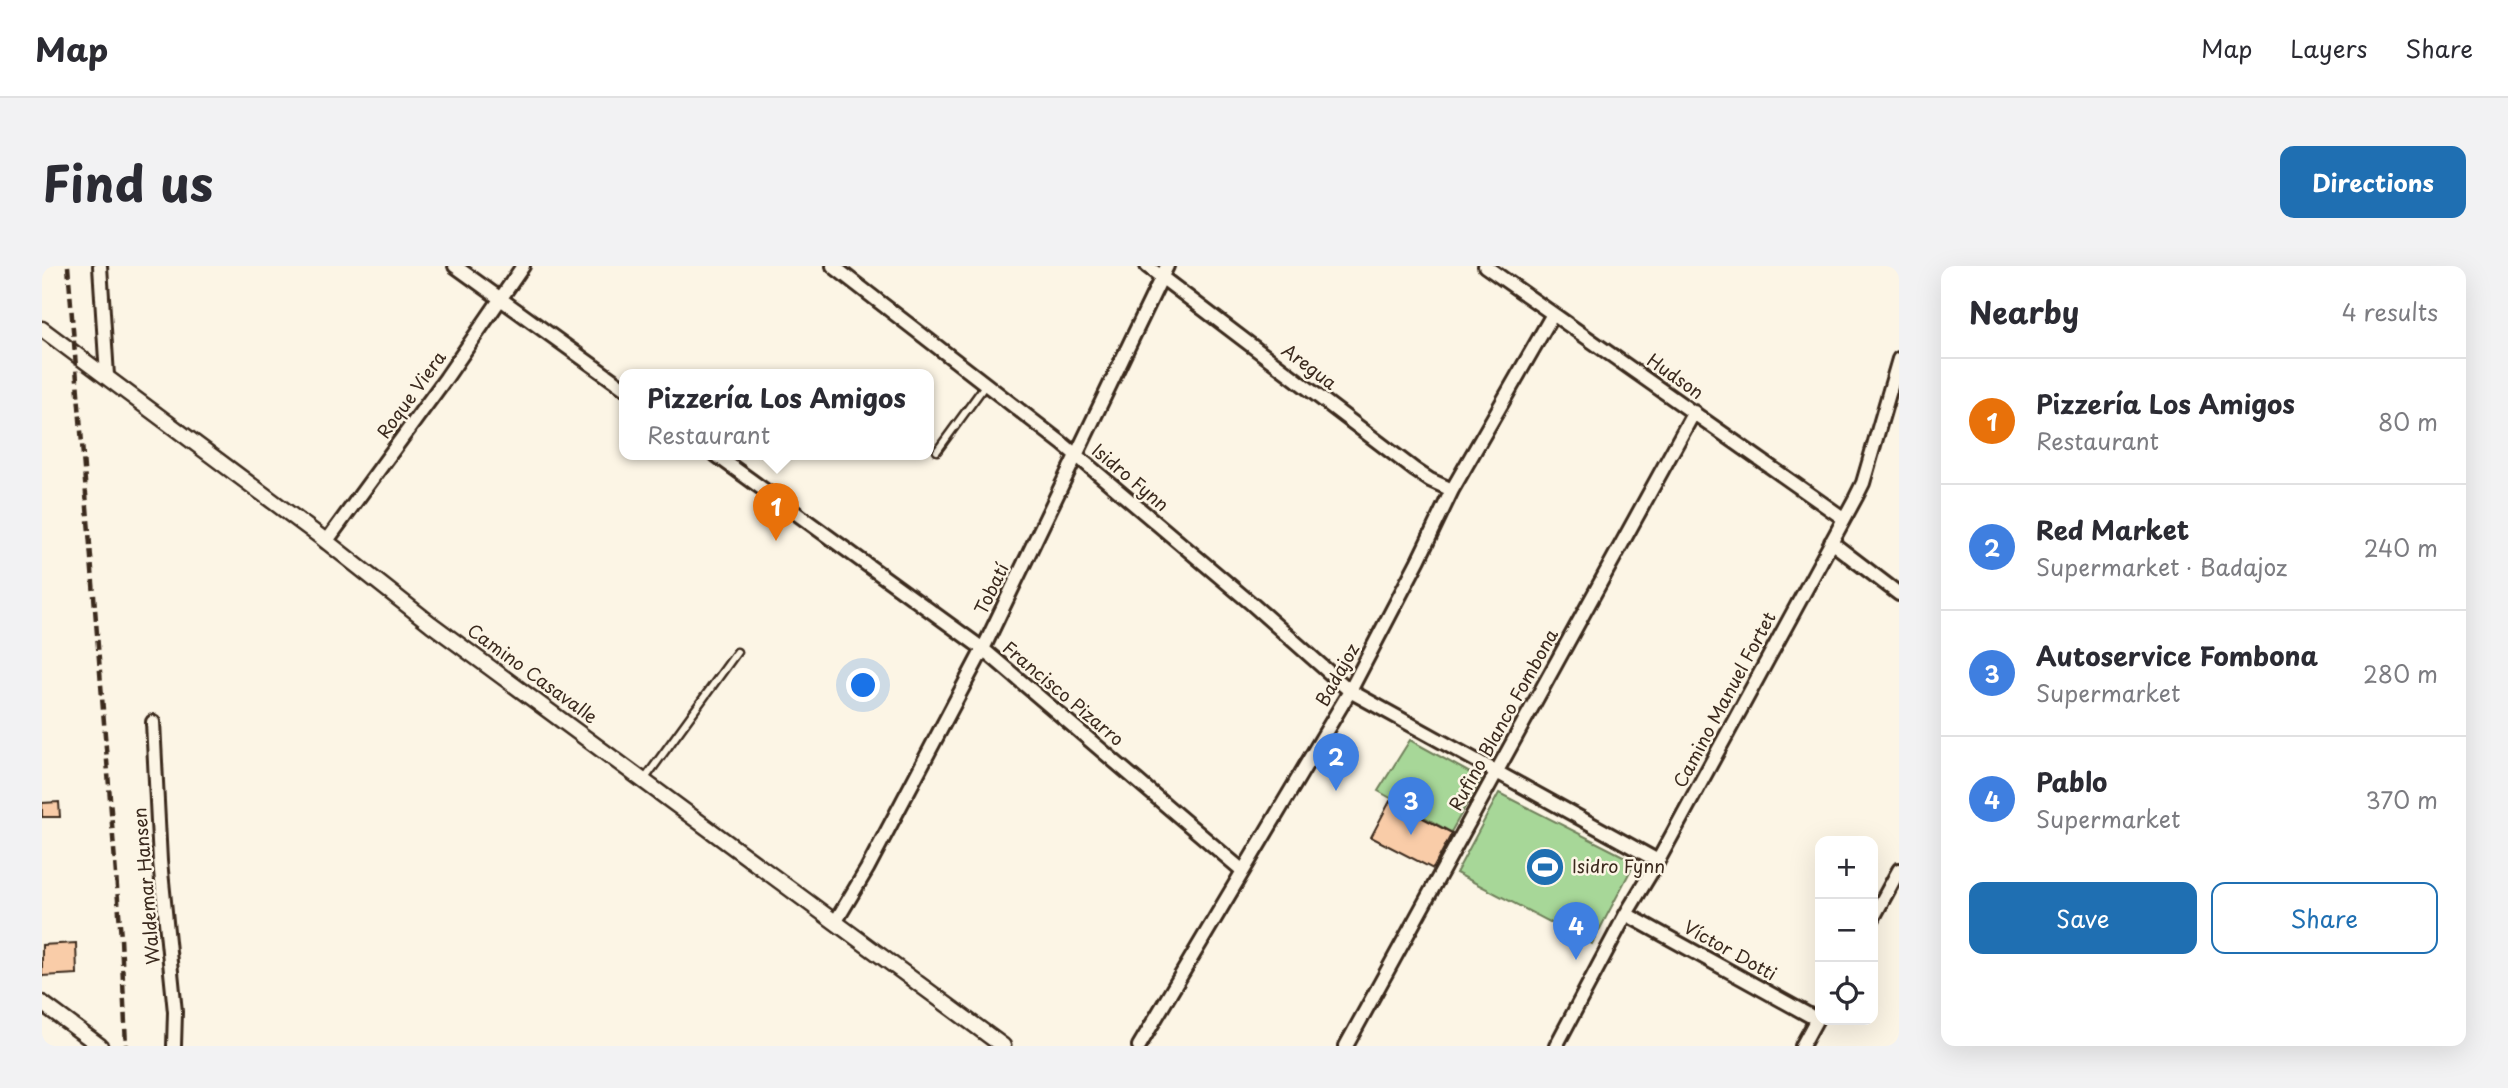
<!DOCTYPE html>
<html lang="en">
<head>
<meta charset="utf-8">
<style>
	body { margin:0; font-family:"Playpen Sans",sans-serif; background:#f2f2f3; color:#2b2b33 }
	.controls { position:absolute; right:21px; bottom:21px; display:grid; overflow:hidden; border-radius:14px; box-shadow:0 7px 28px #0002 }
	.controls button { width:63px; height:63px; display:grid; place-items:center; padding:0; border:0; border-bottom:2px solid #e1e1e2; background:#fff; color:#2b2b33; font:35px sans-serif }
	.you { position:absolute; left:822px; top:420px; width:24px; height:24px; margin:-18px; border:5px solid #fff; border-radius:50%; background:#1a73e8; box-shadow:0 0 0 10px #1a73e833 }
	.badge { display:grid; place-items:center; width:46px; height:46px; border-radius:50%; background:#1f6fb2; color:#fff; font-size:23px; font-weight:700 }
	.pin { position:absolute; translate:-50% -58px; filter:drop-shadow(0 2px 4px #0008) }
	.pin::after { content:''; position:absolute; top:37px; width:24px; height:21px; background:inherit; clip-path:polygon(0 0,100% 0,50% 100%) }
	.popup { position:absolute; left:577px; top:103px; width:315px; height:91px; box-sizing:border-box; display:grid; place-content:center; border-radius:14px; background:#fff; filter:drop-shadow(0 2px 5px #0005); font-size:23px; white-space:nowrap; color:#7c7c81 }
	.popup b { font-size:26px; color:#2b2b33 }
	.popup::after { content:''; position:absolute; left:50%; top:100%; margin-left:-14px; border:14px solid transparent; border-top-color:#fff }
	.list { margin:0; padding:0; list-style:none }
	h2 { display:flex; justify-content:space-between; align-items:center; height:91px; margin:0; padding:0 28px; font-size:30px }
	h2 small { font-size:23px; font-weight:400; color:#7c7c81 }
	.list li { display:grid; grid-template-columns:46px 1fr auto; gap:21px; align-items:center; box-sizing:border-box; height:126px; padding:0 28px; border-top:2px solid #e1e1e2 }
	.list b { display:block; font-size:26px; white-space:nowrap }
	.list p { margin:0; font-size:23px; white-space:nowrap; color:#7c7c81 }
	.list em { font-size:23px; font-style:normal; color:#7c7c81 }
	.actions { display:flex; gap:14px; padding:21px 28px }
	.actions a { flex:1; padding:16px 0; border:2px solid #1f6fb2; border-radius:14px; text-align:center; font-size:24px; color:#1f6fb2 }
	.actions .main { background:#1f6fb2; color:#fff }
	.icon { flex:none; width:38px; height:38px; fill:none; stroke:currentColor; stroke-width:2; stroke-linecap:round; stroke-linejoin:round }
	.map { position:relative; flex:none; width:1857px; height:780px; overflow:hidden; border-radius:14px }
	header { display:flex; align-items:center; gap:42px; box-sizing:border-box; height:98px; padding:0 35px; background:#fff; border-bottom:2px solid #e1e1e2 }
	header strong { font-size:33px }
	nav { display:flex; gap:38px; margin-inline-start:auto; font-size:24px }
	.intro { display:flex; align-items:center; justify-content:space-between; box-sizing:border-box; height:168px; padding:0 42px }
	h1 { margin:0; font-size:49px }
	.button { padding:18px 32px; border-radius:14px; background:#1f6fb2; color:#fff; font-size:24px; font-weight:700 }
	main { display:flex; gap:42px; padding:0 42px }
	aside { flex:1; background:#fff; border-radius:14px; box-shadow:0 7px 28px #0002 }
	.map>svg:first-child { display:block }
	.green { fill:#a7d798; stroke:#71805b; stroke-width:2 }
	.building { fill:#f9cca8; stroke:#3b2a1e; stroke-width:2 }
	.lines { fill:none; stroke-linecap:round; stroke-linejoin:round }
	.service-casing { stroke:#3b2a1e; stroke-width:11 }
	.minor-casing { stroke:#3b2a1e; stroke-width:18 }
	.tertiary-casing { stroke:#3b2a1e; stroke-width:19 }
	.service { stroke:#fcf5e5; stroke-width:6 }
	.minor { stroke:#fcf5e5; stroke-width:12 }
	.tertiary { stroke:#fcf5e5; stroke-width:14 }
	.rail { stroke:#3b2a1e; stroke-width:4.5; stroke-dasharray:10 5; stroke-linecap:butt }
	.labels { text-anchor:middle; stroke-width:5; stroke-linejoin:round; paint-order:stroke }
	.street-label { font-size:18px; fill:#3b2a1e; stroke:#fcf5e5 }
	.poi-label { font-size:18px; fill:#3b2a1e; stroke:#fcf5e5; text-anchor:start }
</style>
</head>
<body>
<header>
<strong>Map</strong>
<nav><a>Map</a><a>Layers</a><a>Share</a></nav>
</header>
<div class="intro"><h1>Find us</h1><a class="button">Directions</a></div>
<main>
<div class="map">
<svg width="1857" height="780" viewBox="0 0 1857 780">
	<rect width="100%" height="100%" fill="#fcf5e5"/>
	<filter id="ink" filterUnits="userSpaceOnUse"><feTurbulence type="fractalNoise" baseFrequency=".0143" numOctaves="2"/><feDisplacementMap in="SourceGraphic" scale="14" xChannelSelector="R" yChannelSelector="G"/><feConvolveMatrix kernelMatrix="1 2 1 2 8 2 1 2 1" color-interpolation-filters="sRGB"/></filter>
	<g filter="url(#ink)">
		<!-- green -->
		<path class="green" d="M1368,474L1439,513L1409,566L1336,525Z
			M1457,527L1593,596L1550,678L1414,607Z"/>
		<!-- building -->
		<path class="building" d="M1348,535L1410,567L1391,603L1329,571Z
			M17,536L18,551H0V537Z
			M34,677L35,708L0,710V679Z"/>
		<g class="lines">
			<!-- service casing -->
			<g class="service-casing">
				<path id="service" d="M895,185L944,118
					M602,514L695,386"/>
			</g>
			<!-- minor casing -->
			<g class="minor-casing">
				<path id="minor" d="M58,0L65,110
					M413,0L582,122
					M791,0L1021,178L1210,338L1308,425L1616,595
					M1105,0L1373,204L1388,214L1410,224
					M1443,0L1801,252
					M674,189L941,383L1201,605
					M284,276L404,112L481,0
					M1789,276L1857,328
					M111,456L118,595L133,746L132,780
					M1584,648L1774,753
					M1831,652L1857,604
					M794,655L825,603L941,383L1125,0
					M1097,780L1308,425L1377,293L1410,224L1511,48
					M1304,780L1652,146
					M1514,780L1584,648L1616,595L1814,231L1821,217L1857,93
					M1760,780L1778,747"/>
			</g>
			<!-- tertiary casing -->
			<g class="tertiary-casing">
				<path id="tertiary" d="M0,63L280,272L389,358L961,780
					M0,737L58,780"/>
			</g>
			<!-- service -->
			<use href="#service" class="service"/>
			<!-- minor -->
			<use href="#minor" class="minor"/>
			<!-- tertiary -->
			<use href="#tertiary" class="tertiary"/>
			<!-- rail -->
			<path class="rail" d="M26,0L79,672L84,780"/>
		</g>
	</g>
	<!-- icons -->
	<defs>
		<g id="stadium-disc" transform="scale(2.0125)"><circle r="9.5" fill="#1f6fb2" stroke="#fcf5e5"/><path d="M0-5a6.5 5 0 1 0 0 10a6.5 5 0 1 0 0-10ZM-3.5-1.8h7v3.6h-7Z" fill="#fff"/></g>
	</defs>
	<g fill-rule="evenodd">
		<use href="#stadium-disc" x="1503" y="601"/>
	</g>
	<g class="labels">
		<!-- street labels -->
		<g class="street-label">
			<text transform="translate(1267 101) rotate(37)" y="6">Aregua</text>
			<text transform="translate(1633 111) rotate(35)" y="6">Hudson</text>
			<text transform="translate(370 129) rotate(-54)" y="6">Roque Viera</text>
			<text transform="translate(1088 212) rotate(40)" y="6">Isidro Fynn</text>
			<text transform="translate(950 323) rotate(-64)" y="6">Tobatí</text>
			<text transform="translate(490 408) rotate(36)" y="6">Camino Casavalle</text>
			<text transform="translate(1296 409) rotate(-61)" y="6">Badajoz</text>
			<text transform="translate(1021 428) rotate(40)" y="6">Francisco Pizarro</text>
			<text transform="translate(1683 434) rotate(-62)" y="6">Camino Manuel Fortet</text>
			<text transform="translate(1462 454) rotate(-61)" y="6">Rufino Blanco Fombona</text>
			<text transform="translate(105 620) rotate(-95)" y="6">Waldemar Hansen</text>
			<text transform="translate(1688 685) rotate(29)" y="6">Víctor Dotti</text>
		</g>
		<!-- poi labels -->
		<g class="poi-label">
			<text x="1530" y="607">Isidro Fynn</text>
		</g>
	</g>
</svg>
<div class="controls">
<button>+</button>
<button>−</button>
<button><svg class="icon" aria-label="locate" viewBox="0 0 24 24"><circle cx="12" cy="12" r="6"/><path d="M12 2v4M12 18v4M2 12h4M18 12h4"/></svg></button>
</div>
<div class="you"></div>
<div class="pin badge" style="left:734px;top:275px;background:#e8710a">1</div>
<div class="popup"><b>Pizzería Los Amigos</b>Restaurant</div>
<div class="pin badge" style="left:1294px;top:525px;background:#3f7fe0">2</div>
<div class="pin badge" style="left:1369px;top:569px;background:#3f7fe0">3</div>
<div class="pin badge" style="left:1534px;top:694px;background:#3f7fe0">4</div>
</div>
<aside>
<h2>Nearby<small>4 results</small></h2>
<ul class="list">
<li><span class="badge" style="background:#e8710a">1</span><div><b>Pizzería Los Amigos</b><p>Restaurant</p></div><em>80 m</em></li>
<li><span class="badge" style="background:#3f7fe0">2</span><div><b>Red Market</b><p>Supermarket · Badajoz</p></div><em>240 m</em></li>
<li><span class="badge" style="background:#3f7fe0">3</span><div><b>Autoservice Fombona</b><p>Supermarket</p></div><em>280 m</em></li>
<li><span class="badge" style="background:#3f7fe0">4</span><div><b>Pablo</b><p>Supermarket</p></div><em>370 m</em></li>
</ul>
<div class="actions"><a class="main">Save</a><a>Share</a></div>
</aside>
</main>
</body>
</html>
